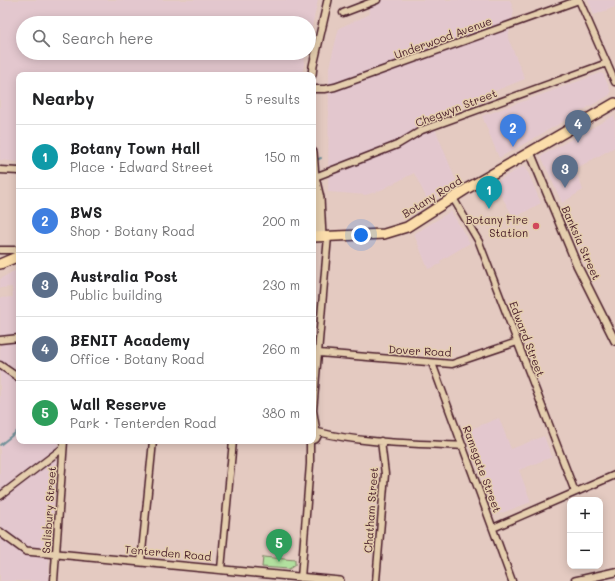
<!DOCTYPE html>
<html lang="en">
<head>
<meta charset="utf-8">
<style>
	body { margin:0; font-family:Mali,sans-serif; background:#f2f2f2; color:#202124 }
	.controls { position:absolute; right:12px; bottom:12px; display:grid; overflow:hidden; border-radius:8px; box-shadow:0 2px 10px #0003 }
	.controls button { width:36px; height:36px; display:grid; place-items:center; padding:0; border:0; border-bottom:1px solid #e0e0e0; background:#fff; color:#202124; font:20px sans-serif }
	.you { position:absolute; left:361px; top:235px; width:14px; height:14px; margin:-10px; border:3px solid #fff; border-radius:50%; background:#1a73e8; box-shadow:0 0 0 6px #1a73e833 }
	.badge { display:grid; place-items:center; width:26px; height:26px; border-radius:50%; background:#7c3aed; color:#fff; font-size:13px; font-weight:700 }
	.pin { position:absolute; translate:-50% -33px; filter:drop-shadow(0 1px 2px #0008) }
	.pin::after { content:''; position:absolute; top:21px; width:14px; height:12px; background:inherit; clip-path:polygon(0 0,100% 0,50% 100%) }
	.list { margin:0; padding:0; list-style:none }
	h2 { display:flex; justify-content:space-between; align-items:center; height:52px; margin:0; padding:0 16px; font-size:17px }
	h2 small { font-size:13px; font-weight:400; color:#757577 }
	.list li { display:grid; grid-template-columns:26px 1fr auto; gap:12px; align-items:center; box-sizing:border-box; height:64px; padding:0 16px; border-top:1px solid #e0e0e0 }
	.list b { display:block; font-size:15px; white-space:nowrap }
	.list p { margin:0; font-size:13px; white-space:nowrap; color:#757577 }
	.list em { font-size:13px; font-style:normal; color:#757577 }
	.icon { flex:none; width:22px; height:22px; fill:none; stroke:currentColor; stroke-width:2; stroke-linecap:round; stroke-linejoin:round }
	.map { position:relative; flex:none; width:615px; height:581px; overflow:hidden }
	.search { position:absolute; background:#fff; box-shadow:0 2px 10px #0003; left:16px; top:16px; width:300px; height:44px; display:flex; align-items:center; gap:10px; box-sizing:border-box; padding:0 14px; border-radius:22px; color:#757577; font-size:15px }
	.panel { position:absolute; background:#fff; box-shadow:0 2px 10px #0003; left:16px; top:72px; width:300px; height:372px; border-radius:8px }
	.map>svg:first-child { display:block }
	.built { fill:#e3c7ce }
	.green { fill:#b2e09f; stroke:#7e8065 }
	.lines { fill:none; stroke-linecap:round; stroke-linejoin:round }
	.stream { stroke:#72929a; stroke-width:2 }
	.minor-casing { stroke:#4a1f2b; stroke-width:9 }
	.tertiary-casing { stroke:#4a1f2b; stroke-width:10 }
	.primary-casing { stroke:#4a1f2b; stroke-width:12 }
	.minor { stroke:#e5ceae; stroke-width:6 }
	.tertiary { stroke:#e5ceae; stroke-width:7 }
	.primary { stroke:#fbddab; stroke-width:9 }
	.poi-dot { fill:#d1495b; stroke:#e5ceae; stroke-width:1.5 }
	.labels { text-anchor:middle; stroke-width:3; stroke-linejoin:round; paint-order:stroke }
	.street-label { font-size:11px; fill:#4a1f2b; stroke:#e5ceae }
	.poi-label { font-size:11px; fill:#4a1f2b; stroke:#e5ceae; text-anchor:end }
</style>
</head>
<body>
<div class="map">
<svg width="615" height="581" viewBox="0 0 615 581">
	<rect width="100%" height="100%" fill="#e4cac1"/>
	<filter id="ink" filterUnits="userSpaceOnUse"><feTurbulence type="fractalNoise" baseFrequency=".025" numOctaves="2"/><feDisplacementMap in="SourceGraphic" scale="8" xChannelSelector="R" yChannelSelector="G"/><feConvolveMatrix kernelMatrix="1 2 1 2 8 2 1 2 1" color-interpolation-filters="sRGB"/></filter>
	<g filter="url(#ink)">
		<!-- built -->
		<path class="built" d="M0,0H318L309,40V23H23V53H306L302,75H19V162L0,160Z
			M366,0H510L514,11L508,38L525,79L452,108L428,116L437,133L457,183L428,201L414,173L381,190L366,195L328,192L329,67L339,28L370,14Z
			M588,0H615V7L594,15Z
			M601,73L604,75L611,92L610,95L499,158L482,116Z
			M615,115V147L575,169L583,190L562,203L541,156Z
			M525,165L541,203L514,218L494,183Z
			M451,211L470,243L440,261L441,264L428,269L414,234Z
			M19,269V441H58L48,581H0V298L13,297L12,287L0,288V279L12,272Z
			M499,418L511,449L544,436L552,457L519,470L531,502L499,514L466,431Z"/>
		<!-- green -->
		<path class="green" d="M263,557L295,560V565L289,569L262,567Z"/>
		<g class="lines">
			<!-- stream -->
			<path class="stream" d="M316,160L321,158
				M0,445L19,430"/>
			<!-- minor casing -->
			<g class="minor-casing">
				<path id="minor" d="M579,0L615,82
					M343,13L377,0
					M313,89H325L335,87L579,0
					M0,170L19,171
					M315,177L397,145L422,130L607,63
					M453,198L479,242L575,492
					M0,250H19
					M0,340L19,338
					M319,353L452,364L517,342
					M432,363L512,581
					M0,365L19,378
					M313,410L316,429
					M313,411L328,236
					M318,432C365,444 415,443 463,446
					M313,440L316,439L318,435L316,430
					M0,496L63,448
					M493,528L615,475
					M141,562L153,441
					M221,569L233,441
					M301,578L310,464V441
					M54,581L64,441
					M376,581L385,474L381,441"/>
			</g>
			<!-- tertiary casing -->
			<g class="tertiary-casing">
				<path id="tertiary" d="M312,75L313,66L328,0
					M313,152L315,177L320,198L322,237
					M530,152L577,265L615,341
					M313,189L314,216L316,224V237
					M0,532L26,551L340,581
					M575,581L615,572"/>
			</g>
			<!-- primary casing -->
			<g class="primary-casing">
				<path id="primary" d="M313,237L384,234L407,227L468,188L615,103
					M0,264L19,256"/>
			</g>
			<!-- minor -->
			<use href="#minor" class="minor"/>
			<!-- tertiary -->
			<use href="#tertiary" class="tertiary"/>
			<!-- primary -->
			<use href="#primary" class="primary"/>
		</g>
	</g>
	<!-- markers -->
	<circle class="poi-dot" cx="536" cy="226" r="4"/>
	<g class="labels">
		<!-- street labels -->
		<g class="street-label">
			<text transform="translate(443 38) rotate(-20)" y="4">Underwood Avenue</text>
			<text transform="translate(456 108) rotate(-21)" y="4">Chegwyn Street</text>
			<text transform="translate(432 197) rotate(-32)" y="4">Botany Road</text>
			<text transform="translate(581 243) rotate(66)" y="4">Banksia Street</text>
			<text transform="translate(527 339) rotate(69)" y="4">Edward Street</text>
			<text transform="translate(420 351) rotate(3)" y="4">Dover Road</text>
			<text transform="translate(482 469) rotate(70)" y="4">Ramsgate Street</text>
			<text transform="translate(49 510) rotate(-86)" y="4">Salisbury Street</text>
			<text transform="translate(371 510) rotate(-86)" y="4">Chatham Street</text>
			<text transform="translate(168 553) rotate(5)" y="4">Tenterden Road</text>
		</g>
		<!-- poi labels -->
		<g class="poi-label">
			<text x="528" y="224">Botany Fire<tspan x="528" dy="13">Station</tspan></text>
		</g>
	</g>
</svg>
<div class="controls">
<button>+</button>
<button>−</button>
</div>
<div class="you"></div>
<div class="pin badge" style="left:489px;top:209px;background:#0f9aa8">1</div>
<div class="pin badge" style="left:513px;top:147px;background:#3f7fe0">2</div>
<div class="pin badge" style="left:565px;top:188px;background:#5c6f8a">3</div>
<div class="pin badge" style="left:578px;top:143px;background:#5c6f8a">4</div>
<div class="pin badge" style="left:279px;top:562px;background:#2e9e5b">5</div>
<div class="search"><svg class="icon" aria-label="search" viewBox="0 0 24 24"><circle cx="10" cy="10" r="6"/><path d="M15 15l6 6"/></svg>Search here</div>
<section class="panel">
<h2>Nearby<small>5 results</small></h2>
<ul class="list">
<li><span class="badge" style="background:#0f9aa8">1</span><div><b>Botany Town Hall</b><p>Place · Edward Street</p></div><em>150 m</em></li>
<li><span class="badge" style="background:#3f7fe0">2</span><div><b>BWS</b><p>Shop · Botany Road</p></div><em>200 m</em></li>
<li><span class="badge" style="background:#5c6f8a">3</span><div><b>Australia Post</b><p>Public building</p></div><em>230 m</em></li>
<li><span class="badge" style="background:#5c6f8a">4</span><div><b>BENIT Academy</b><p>Office · Botany Road</p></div><em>260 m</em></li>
<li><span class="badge" style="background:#2e9e5b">5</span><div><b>Wall Reserve</b><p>Park · Tenterden Road</p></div><em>380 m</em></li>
</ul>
</section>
</div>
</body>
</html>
